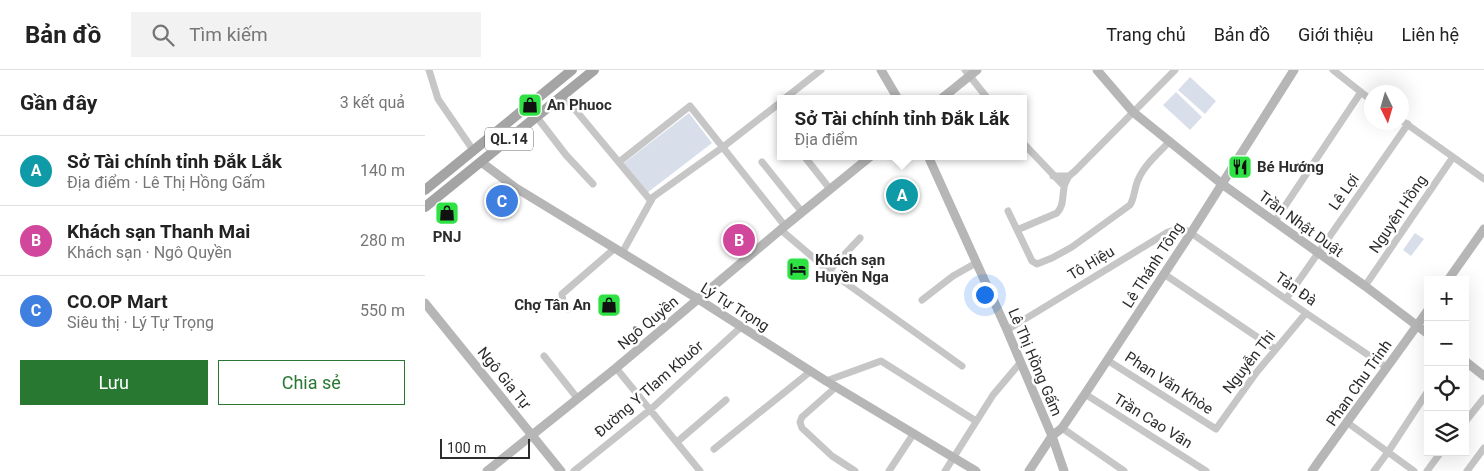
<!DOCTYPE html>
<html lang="vi">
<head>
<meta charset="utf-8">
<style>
	body { margin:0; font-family:Roboto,sans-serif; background:#f2f2f2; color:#222 }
	.controls { position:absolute; right:15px; bottom:15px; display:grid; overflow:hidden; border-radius:0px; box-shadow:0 5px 20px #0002 }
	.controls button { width:45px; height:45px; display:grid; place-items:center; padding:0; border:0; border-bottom:1px solid #e0e0e0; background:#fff; color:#222; font:25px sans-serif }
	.compass { position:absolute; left:939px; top:15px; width:45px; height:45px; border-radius:50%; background:#fff; box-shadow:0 5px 20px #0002; rotate:175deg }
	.scale { position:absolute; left:15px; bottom:12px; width:90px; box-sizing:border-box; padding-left:5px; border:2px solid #2c2c2c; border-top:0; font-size:14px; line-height:18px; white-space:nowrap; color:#2c2c2c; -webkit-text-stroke:4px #fff; paint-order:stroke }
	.you { position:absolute; left:559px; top:224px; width:18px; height:18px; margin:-12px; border:4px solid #fff; border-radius:50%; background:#1a73e8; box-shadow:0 0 0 8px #1a73e833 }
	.badge { display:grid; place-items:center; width:32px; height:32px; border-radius:50%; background:#287831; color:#fff; font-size:16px; font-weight:700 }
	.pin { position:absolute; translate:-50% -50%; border:2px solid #fff; box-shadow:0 1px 5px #0006 }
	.popup { position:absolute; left:352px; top:25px; width:250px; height:65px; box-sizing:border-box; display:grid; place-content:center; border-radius:0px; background:#fff; filter:drop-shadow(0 1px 4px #0005); font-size:16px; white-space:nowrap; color:#767676 }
	.popup b { font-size:19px; color:#222 }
	.popup::after { content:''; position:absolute; left:50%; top:100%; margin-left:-10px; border:10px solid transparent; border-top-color:#fff }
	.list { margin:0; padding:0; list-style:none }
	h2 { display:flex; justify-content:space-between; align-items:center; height:65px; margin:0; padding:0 20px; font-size:21px }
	h2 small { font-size:16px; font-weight:400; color:#767676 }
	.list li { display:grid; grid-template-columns:32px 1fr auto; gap:15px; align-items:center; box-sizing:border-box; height:70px; padding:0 20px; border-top:1px solid #e0e0e0 }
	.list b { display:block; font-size:19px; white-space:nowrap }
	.list p { margin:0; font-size:16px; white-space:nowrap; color:#767676 }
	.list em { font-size:16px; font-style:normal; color:#767676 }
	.actions { display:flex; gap:10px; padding:15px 20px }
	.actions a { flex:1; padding:11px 0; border:1px solid #287831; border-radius:0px; text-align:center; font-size:18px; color:#287831 }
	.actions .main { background:#287831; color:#fff }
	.icon { flex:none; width:28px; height:28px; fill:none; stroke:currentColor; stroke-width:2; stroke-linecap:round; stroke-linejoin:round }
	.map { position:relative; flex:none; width:1059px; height:401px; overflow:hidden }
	header { display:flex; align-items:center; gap:30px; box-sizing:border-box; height:70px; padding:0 25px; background:#fff; border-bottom:1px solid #e0e0e0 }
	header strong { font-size:24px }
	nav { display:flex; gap:28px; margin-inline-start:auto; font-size:18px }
	.search { width:350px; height:45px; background:#f2f2f2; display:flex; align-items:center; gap:12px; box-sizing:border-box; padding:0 18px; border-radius:0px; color:#767676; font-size:19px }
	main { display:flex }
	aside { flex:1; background:#fff }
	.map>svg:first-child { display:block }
	.green { fill:#d9dfea }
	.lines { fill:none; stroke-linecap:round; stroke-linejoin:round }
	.street { stroke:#c6c6c6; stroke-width:7 }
	.secondary { stroke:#b6b6b6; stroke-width:9 }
	.primary { stroke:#a4a4a4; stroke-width:10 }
	.labels { text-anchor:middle; stroke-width:5; stroke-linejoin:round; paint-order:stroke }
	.shield { fill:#fff; stroke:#6b6b6b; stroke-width:1 }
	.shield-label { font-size:14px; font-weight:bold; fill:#2c2c2c }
	.poi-label { font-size:15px; font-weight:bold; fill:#2c2c2c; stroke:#fff; text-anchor:start }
	.street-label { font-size:15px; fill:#2c2c2c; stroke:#fff }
</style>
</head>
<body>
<header>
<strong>Bản đồ</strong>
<div class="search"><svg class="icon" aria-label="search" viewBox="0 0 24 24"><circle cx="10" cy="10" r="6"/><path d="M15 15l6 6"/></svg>Tìm kiếm</div>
<nav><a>Trang chủ</a><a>Bản đồ</a><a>Giới thiệu</a><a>Liên hệ</a></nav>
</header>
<main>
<aside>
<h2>Gần đây<small>3 kết quả</small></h2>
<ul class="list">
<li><span class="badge" style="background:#0f9aa8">A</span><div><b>Sở Tài chính tỉnh Đắk Lắk</b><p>Địa điểm · Lê Thị Hồng Gấm</p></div><em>140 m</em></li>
<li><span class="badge" style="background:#d1479c">B</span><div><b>Khách sạn Thanh Mai</b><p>Khách sạn · Ngô Quyền</p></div><em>280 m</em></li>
<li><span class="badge" style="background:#3f7fe0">C</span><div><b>CO.OP Mart</b><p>Siêu thị · Lý Tự Trọng</p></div><em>550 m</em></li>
</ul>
<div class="actions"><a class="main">Lưu</a><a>Chia sẻ</a></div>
</aside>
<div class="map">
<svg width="1059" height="401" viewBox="0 0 1059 401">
	<rect width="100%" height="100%" fill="#fff"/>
	<!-- green -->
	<path class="green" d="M765,7L791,31L780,44L753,20Z
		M751,22L777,47L765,60L738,35Z
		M264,43L287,73L222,123L199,93Z
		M990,163L999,169L986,186L978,180Z"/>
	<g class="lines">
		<!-- street -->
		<path class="street" d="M4,0L13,29L48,80
			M540,0L563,29
			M908,0L946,30
			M138,25L226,131
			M359,29L396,0
			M111,46L141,85L168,114
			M976,50L1059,109
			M598,73L639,116
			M379,86L405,119
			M194,92L265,36L360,156
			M337,92L377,142
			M628,106H644L650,101L750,0
			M583,141L607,191L612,194L627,188L647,177L705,135C710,127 709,117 714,108C720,94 734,83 744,72
			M850,151L936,22
			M356,160L404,201L537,296
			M592,160L632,143C639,135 637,128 639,118C639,114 642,110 644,106
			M197,183L228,127L298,77L356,32
			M404,201L435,168
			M739,204L850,279
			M940,216L1028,87
			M861,229L983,54
			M497,230L528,206L551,193
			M143,239L138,232L137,224L189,179
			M582,260L743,162L756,158L766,163L881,243L961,297
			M119,286L153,329
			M682,290L791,359L831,303L881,243
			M191,298L275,401
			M401,311L456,291L551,351
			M411,317L377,347L375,352L377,358L407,386L430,401
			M660,324L781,401
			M1040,352L1059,328
			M923,353L989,401
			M637,358L699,401
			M252,372L301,330
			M289,379L386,301
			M149,401L226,339L316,257
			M464,401L489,363
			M520,401L568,325L595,293
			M949,401L963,382L1003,321
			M1002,401L1016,382
			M1042,401L1059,378"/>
		<!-- secondary -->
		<path class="secondary" d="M456,0L473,29
			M672,0L708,42L797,114L940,216L1003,264
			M516,29L552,0
			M503,86L582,260L627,366L639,401
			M56,92L91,118L273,229L401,311L551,401
			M1023,210L1059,159
			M0,233L136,401
			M1040,291L1059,306
			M62,401L191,298L360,156L446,86
			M604,401L627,366L637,358L660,324L766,163L869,0
			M887,401C925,347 965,294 1003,240"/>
		<!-- primary -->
		<path class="primary" d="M0,120L147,0
			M0,137L169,0"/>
	</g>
	<!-- icons -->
	<defs>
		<g id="shop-square" transform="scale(1.25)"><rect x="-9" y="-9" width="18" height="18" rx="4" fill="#2fe244" stroke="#fff"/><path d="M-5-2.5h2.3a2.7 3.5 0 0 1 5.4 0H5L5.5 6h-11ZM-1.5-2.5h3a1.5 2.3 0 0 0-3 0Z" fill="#111"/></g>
		<g id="restaurant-square" transform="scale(1.25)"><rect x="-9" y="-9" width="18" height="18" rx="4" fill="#2fe244" stroke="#fff"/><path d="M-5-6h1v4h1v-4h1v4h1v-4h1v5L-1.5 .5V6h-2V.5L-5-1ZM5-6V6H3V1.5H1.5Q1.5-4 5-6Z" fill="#111"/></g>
		<g id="hotel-square" transform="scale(1.25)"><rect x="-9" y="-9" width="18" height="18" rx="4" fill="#2fe244" stroke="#fff"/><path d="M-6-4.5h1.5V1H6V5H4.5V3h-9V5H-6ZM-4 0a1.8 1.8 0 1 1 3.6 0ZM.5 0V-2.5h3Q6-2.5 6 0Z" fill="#111"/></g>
	</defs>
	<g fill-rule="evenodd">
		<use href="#shop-square" x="105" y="35"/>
		<use href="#restaurant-square" x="815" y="97"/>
		<use href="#shop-square" x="22" y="143"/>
		<use href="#hotel-square" x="373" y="199"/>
		<use href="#shop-square" x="184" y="235"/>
	</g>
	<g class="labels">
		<!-- shield labels -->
		<rect class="shield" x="60" y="57.5" width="48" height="23" rx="4"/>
		<g class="shield-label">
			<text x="84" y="74">QL.14</text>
		</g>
		<!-- poi labels -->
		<g class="poi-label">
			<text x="122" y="40">An Phuoc</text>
			<text x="832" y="102">Bé Hướng</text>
			<text x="22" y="172" text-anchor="middle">PNJ</text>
			<text x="390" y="195">Khách sạn<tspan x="390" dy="17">Huyền Nga</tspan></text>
			<text x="166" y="240" text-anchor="end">Chợ Tân An</text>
		</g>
		<!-- street labels -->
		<g class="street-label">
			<text transform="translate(919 122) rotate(-55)" y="5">Lê Lợi</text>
			<text transform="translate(973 144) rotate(-56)" y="5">Nguyên Hồng</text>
			<text transform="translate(876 154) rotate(36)" y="5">Trần Nhật Duật</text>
			<text transform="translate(666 193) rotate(-31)" y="5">Tô Hiệu</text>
			<text transform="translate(728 195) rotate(-57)" y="5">Lê Thánh Tông</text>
			<text transform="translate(871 219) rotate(35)" y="5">Tản Đà</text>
			<text transform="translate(310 237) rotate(32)" y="5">Lý Tự Trọng</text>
			<text transform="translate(223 253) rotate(-40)" y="5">Ngô Quyền</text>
			<text transform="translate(610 292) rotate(67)" y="5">Lê Thị Hồng Gấm</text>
			<text transform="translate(824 292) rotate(-52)" y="5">Nguyễn Thi</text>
			<text transform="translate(79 308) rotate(51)" y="5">Ngô Gia Tự</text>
			<text transform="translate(744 313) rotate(33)" y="5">Phan Văn Khòe</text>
			<text transform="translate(934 313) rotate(-55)" y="5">Phan Chu Trinh</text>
			<text transform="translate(224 319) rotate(-41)" y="5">Đường Y Tlam Kbuôr</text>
			<text transform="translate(728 351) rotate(32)" y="5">Trần Cao Vân</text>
		</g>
	</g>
</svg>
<div class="controls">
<button>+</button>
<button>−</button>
<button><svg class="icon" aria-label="locate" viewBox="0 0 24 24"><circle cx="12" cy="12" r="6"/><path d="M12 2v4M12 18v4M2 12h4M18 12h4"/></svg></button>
<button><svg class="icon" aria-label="layers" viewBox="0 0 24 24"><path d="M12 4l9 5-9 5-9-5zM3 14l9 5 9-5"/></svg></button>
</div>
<svg class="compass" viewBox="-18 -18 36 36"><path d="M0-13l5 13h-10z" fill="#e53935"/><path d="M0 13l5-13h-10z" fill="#767676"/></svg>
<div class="scale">100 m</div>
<div class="you"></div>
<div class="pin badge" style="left:477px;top:125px;background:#0f9aa8">A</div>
<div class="popup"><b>Sở Tài chính tỉnh Đắk Lắk</b>Địa điểm</div>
<div class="pin badge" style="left:314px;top:170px;background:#d1479c">B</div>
<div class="pin badge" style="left:77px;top:131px;background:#3f7fe0">C</div>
</div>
</main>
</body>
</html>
